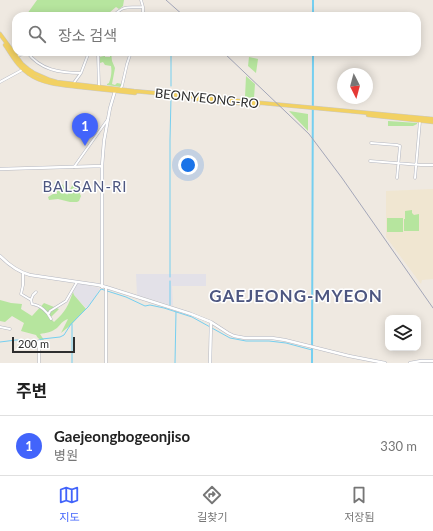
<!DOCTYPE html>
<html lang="ko">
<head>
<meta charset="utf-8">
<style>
	body { margin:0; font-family:Lato,"Noto Sans KR",sans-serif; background:#f6f6f6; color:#222 }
	.controls { position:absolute; right:12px; bottom:12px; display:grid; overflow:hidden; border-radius:8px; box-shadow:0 2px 10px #0003 }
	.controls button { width:36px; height:36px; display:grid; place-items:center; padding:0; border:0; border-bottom:1px solid #e0e0e0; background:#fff; color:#222; font:20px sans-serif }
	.compass { position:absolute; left:337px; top:68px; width:36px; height:36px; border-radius:50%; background:#fff; box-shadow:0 2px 10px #0003; rotate:174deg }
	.scale { position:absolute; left:12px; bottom:10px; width:63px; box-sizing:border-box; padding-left:4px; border:2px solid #2e2e2e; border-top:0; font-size:11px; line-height:14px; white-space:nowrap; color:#2e2e2e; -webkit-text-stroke:3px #fff; paint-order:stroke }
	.you { position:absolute; left:188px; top:165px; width:14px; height:14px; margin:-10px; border:3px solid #fff; border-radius:50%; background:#1a73e8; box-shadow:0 0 0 6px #1a73e833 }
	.badge { display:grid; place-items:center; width:26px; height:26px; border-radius:50%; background:#4264fb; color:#fff; font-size:13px; font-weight:700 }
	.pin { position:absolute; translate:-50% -33px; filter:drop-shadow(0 1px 2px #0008) }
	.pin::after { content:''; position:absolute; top:21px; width:14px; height:12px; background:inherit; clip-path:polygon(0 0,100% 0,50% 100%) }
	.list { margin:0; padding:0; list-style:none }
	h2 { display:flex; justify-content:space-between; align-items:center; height:52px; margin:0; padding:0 16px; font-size:17px }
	h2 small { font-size:13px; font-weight:400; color:#767676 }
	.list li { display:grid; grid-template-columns:26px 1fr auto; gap:12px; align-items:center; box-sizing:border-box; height:60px; padding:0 16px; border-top:1px solid #e0e0e0 }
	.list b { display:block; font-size:15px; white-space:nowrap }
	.list p { margin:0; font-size:13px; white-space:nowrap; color:#767676 }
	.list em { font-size:13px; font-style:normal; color:#767676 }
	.icon { flex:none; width:22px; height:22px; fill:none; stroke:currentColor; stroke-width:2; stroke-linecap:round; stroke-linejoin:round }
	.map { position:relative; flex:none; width:433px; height:363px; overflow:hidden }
	.search { position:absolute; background:#fff; box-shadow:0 2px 10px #0003; left:12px; right:12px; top:12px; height:44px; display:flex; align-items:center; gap:10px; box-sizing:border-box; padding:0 14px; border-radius:12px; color:#767676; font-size:15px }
	.sheet { height:112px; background:#fff }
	nav { display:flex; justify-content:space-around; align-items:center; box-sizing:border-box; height:56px; border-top:1px solid #e0e0e0; background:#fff; font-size:11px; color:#767676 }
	nav a { display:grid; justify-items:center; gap:2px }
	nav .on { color:#4264fb }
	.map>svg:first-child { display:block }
	.industrial { fill:#e3e1e8 }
	.education { fill:#f0e6d1 }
	.green { fill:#b6e59e }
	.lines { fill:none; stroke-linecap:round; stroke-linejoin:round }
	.stream { stroke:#75cff0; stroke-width:1 }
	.canal { stroke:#75cff0; stroke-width:2 }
	.minor-casing { stroke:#b4b7c1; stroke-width:3 }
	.tertiary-casing { stroke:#b4b7c1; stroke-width:3.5 }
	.primary-casing { stroke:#c9c9c9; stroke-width:4.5 }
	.minor { stroke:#fff; stroke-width:2 }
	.tertiary { stroke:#fff; stroke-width:2.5 }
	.primary { stroke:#f2d163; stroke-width:3.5 }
	.rail { stroke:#a3a6b8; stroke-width:1 }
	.labels { text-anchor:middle; stroke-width:3; stroke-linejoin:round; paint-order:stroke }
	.street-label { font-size:13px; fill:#2e2e2e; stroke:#fff }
	.quarter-label { font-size:15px; letter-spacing:1px; fill:#4d5680; stroke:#fff }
	.district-label { font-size:17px; font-weight:bold; letter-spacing:1px; fill:#4d5680; stroke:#fff }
</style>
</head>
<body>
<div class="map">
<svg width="433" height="363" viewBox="0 0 433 363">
	<rect width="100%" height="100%" fill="#efe9e1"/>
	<!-- industrial -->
	<path class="industrial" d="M136,274H206V286H172L173,306L137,295Z
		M77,283L100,288L94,299L86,308L74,295L73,292Z"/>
	<!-- education -->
	<path class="education" d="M433,189V279L422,280L421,284L386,237V191Z"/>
	<!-- green -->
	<path class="green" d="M37,0H124L123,6L119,9L116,7L109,13V16H27V14Z
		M104,52H107L105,54V57H110V52H111L112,61L115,68L112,84L115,85L117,83L122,84L121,87L107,85V84L109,83C111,78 112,72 111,66L105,65L103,62L100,63V57L104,56Z
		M249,57L258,59L256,73L248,66Z
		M246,76L255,84L254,98L245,97Z
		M289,111L308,114V131Z
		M388,121L417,123V124L413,126H388Z
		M58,181L59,183L63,185L67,195L73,184L75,187L80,186L82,189L79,192L81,196L79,201L77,202H70L58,199L49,200L48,197L53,194H57V191L55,187L56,186L54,183Z
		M412,210V213L414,215L419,214V231H404V219H405V211Z
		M387,218H403V232H387Z
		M73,292L74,295L86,309L72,324L61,333L68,319C62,321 61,324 57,328C52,332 46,333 40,334L44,340C40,340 38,339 36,335L21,331L24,323L12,316L5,322L0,321V300L11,303L22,304L21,309L32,316L44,303L59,309L50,318L54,322L55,321C66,311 68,306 73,292Z"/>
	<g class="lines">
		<!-- stream -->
		<path class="stream" d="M171,52V86
			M170,277V140L171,98
			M170,281V305
			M72,324V363
			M0,342L16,340L37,341L42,339L60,337L64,335L71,324L88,307L101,289L126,297L145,306L150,305L164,308L192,317L230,338L246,341H269L286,343L312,350
			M175,363L176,312"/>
		<!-- canal -->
		<path class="canal" d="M313,16V0
			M312,363L313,52"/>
		<!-- minor casing -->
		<g class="minor-casing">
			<path id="minor" d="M141,0L143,7V16
				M113,16C125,4 128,8 143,7
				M27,52C40,70 60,73 81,73
				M96,52L98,54L99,86
				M17,56L26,53
				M0,82L24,69
				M73,84L81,73L89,52
				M120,89L122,86L127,64L131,52
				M371,143L397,145L400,146L397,178
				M370,161L421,165H433
				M74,167L108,119
				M415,178L420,121
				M23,273V285L21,294L31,300L33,295L36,292
				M31,300L32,304C40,305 48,312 51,319
				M49,313L50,311L66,301L77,282
				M0,327L10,329
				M39,363V341
				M106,363V287"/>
		</g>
		<!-- tertiary casing -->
		<g class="tertiary-casing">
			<path id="tertiary" d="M0,169L102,166
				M0,256C9,265 18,272 30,275L98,285L106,287L191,314L211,322L228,333L234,336L245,338H272L285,340L349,356L385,363
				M102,287V166L104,141L110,108L115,91
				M210,363L211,322
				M410,363L421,361H433"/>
		</g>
		<!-- primary casing -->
		<g class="primary-casing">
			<path id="primary" d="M0,34L22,64L28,69L34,73L50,80L57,82L134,91L433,119
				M5,45C12,55 18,67 29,74C43,84 62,85 79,87C98,89 116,91 135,93
				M195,99L258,105
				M368,115L433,122"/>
		</g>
		<!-- minor -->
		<use href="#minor" class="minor"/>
		<!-- tertiary -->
		<use href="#tertiary" class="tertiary"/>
		<!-- primary -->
		<use href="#primary" class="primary"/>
		<!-- rail -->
		<path class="rail" d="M166,0L184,16
			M223,52L309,134L342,178L433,308"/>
	</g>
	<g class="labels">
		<!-- street labels -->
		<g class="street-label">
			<text transform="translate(207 98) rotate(6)" y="5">BEONYEONG-RO</text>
		</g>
		<!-- quarter labels -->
		<g class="quarter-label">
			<text x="85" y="192">BALSAN-RI</text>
		</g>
		<!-- district labels -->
		<g class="district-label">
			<text x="296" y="302">GAEJEONG-MYEON</text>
		</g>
	</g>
</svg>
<div class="controls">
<button><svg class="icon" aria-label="layers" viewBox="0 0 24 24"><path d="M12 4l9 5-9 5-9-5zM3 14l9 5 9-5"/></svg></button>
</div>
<svg class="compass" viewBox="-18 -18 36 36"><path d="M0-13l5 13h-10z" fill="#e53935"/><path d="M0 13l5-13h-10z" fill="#767676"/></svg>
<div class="scale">200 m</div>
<div class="you"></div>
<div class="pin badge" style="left:85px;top:146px">1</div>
<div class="search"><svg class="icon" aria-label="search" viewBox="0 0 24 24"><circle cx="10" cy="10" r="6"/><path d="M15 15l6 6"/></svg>장소 검색</div>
</div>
<section class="sheet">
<h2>주변<small></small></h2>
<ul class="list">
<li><span class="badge">1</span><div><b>Gaejeongbogeonjiso</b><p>병원</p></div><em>330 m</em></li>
</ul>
</section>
<nav>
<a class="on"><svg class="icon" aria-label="map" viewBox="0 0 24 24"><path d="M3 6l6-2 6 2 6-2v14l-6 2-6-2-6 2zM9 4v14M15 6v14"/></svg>지도</a>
<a><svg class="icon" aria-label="directions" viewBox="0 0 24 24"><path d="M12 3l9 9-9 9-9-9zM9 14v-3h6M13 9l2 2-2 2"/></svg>길찾기</a>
<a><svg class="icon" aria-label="saved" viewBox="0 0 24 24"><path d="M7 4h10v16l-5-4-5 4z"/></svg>저장됨</a>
</nav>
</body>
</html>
